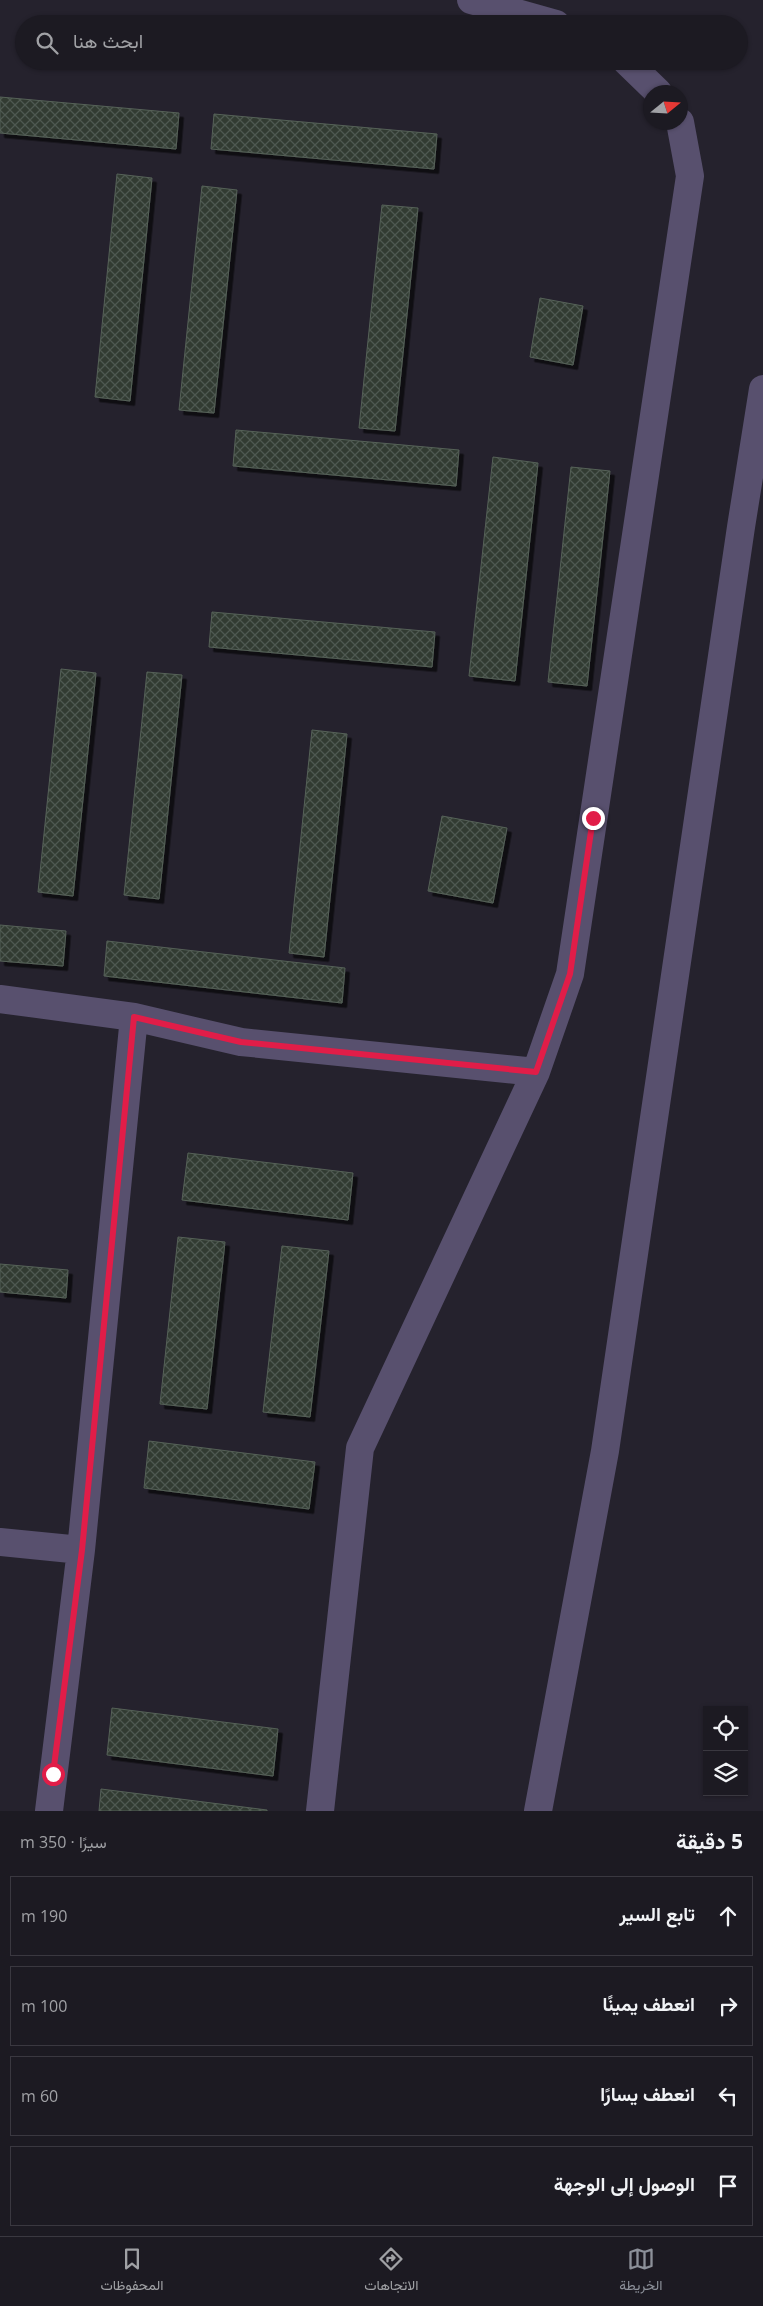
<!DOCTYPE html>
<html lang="ar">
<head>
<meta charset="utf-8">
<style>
	body { margin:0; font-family:"Open Sans",Vazirmatn,sans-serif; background:#25232a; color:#f1f3f6; direction:rtl }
	.controls { position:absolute; right:15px; bottom:15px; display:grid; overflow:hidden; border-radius:0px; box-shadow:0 1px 4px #0004 }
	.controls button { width:45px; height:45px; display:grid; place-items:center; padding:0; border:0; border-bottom:1px solid #3a3840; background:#1c1a22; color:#f1f3f6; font:25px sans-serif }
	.compass { position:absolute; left:643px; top:85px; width:45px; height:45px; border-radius:50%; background:#1c1a22; box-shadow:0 1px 4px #0004; rotate:72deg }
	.stop { position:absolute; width:15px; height:15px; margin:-11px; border:4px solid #e11d48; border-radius:50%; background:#fff }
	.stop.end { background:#e11d48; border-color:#fff; box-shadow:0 1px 5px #0008 }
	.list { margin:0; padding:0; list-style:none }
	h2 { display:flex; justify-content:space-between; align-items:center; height:65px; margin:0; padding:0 20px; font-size:21px }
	h2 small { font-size:16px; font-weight:400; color:#a0a1a5 }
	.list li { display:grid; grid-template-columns:32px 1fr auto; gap:15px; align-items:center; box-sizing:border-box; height:80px; margin:0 10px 10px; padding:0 10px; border:1px solid #3a3840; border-radius:0px }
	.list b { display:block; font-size:19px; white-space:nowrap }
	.list em { font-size:16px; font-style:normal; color:#a0a1a5 }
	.icon { flex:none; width:28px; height:28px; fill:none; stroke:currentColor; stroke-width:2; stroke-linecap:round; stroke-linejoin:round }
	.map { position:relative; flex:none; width:763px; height:1811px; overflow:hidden; direction:ltr }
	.search { position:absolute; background:#1c1a22; box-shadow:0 1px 4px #0004; left:15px; right:15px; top:15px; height:55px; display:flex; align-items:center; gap:12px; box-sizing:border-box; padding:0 18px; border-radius:28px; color:#a0a1a5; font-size:19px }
	.sheet { height:425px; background:#1c1a22 }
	nav { display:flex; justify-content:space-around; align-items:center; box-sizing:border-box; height:70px; border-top:1px solid #3a3840; background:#1c1a22; font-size:14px; color:#a0a1a5 }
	nav a { display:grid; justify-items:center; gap:2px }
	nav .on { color:#8c9099 }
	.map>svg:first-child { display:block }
	.building { fill:url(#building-cross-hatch); stroke:#566258; filter:url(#shadow) }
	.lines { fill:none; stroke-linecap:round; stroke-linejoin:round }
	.minor { stroke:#58506e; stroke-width:28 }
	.route { stroke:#e11d48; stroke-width:6 }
</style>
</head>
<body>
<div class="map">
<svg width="763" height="1811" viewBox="0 0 763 1811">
	<defs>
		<pattern id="building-cross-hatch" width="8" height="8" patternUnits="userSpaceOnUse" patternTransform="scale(1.25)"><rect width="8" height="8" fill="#303b32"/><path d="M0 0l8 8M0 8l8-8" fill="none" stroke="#4f5851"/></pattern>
		<filter id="shadow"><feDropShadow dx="4.5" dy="4.5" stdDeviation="0" flood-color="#0009"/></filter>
	</defs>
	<rect width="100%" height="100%" fill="#25222d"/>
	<!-- building -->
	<path class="building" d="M0,97L179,113L176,149L0,133Z
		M214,114L437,134L434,169L211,149Z
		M117,174L152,178L130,401L95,397Z
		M202,186L237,190L214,413L179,410Z
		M382,205L418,208L395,431L359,428Z
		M540,298L583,306L573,365L530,357Z
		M236,430L459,450L456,486L233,466Z
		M493,457L538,463L515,681L469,676Z
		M571,467L610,471L587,686L548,682Z
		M212,612L435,632L432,667L209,647Z
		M61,669L96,673L73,896L38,892Z
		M147,672L182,675L159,899L124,895Z
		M312,730L347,734L324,957L289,953Z
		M442,816L507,828L493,903L428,891Z
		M0,925L66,931L63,966L0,961Z
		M107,941L345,968L342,1003L104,976Z
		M188,1153L353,1173L348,1220L182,1200Z
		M178,1237L225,1242L207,1409L160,1404Z
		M282,1246L329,1251L310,1417L263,1412Z
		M0,1264L68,1270L66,1298L0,1292Z
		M149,1441L315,1462L309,1509L144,1488Z
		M112,1708L278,1729L273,1776L107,1755Z
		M101,1789L267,1810V1811H99Z"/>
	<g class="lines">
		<!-- minor -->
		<path class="minor" d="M471,0L556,24
			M626,61L658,92
			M0,999L134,1017L241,1042L536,1072
			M0,1542L81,1550L49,1811
			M81,1550L134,1017
			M320,1811L360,1448L536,1072L570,974L690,176L680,122
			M538,1811L605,1451L741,527L763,389"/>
	</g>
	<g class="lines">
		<!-- route -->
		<path class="route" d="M53,1774L82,1550L134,1017L241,1042L536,1072L570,974L593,818"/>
	</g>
</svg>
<div class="controls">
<button><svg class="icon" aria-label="locate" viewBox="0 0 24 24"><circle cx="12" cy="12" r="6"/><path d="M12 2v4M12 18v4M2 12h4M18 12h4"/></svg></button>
<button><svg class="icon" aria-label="layers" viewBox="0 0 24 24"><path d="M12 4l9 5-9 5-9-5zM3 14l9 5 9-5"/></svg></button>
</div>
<svg class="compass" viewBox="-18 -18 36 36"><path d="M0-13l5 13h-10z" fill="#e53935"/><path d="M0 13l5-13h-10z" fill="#a0a1a5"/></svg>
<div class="stop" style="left:53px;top:1774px"></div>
<div class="stop end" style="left:593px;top:818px"></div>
<div class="search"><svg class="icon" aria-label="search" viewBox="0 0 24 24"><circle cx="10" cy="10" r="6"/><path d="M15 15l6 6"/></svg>ابحث هنا</div>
</div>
<section class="sheet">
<h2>5 دقيقة<small>سيرًا · 350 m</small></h2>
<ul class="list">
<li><svg class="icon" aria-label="ahead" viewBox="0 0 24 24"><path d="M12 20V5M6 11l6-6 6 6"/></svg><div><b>تابع السير</b></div><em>190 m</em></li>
<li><svg class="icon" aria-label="right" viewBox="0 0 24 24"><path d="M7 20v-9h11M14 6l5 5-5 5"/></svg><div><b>انعطف يمينًا</b></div><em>100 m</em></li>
<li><svg class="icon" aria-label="left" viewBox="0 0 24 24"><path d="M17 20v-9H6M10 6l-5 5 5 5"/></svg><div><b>انعطف يسارًا</b></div><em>60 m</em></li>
<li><svg class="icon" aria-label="arrive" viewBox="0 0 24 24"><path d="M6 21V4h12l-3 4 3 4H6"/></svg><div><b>الوصول إلى الوجهة</b></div></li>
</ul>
</section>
<nav>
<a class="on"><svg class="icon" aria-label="map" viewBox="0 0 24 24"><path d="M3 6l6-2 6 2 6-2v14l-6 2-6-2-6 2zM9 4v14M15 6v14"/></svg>الخريطة</a>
<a><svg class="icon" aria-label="directions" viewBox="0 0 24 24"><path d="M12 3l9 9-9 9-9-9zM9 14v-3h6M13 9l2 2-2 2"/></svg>الاتجاهات</a>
<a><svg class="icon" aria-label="saved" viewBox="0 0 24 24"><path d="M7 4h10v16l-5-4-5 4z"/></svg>المحفوظات</a>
</nav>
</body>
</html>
